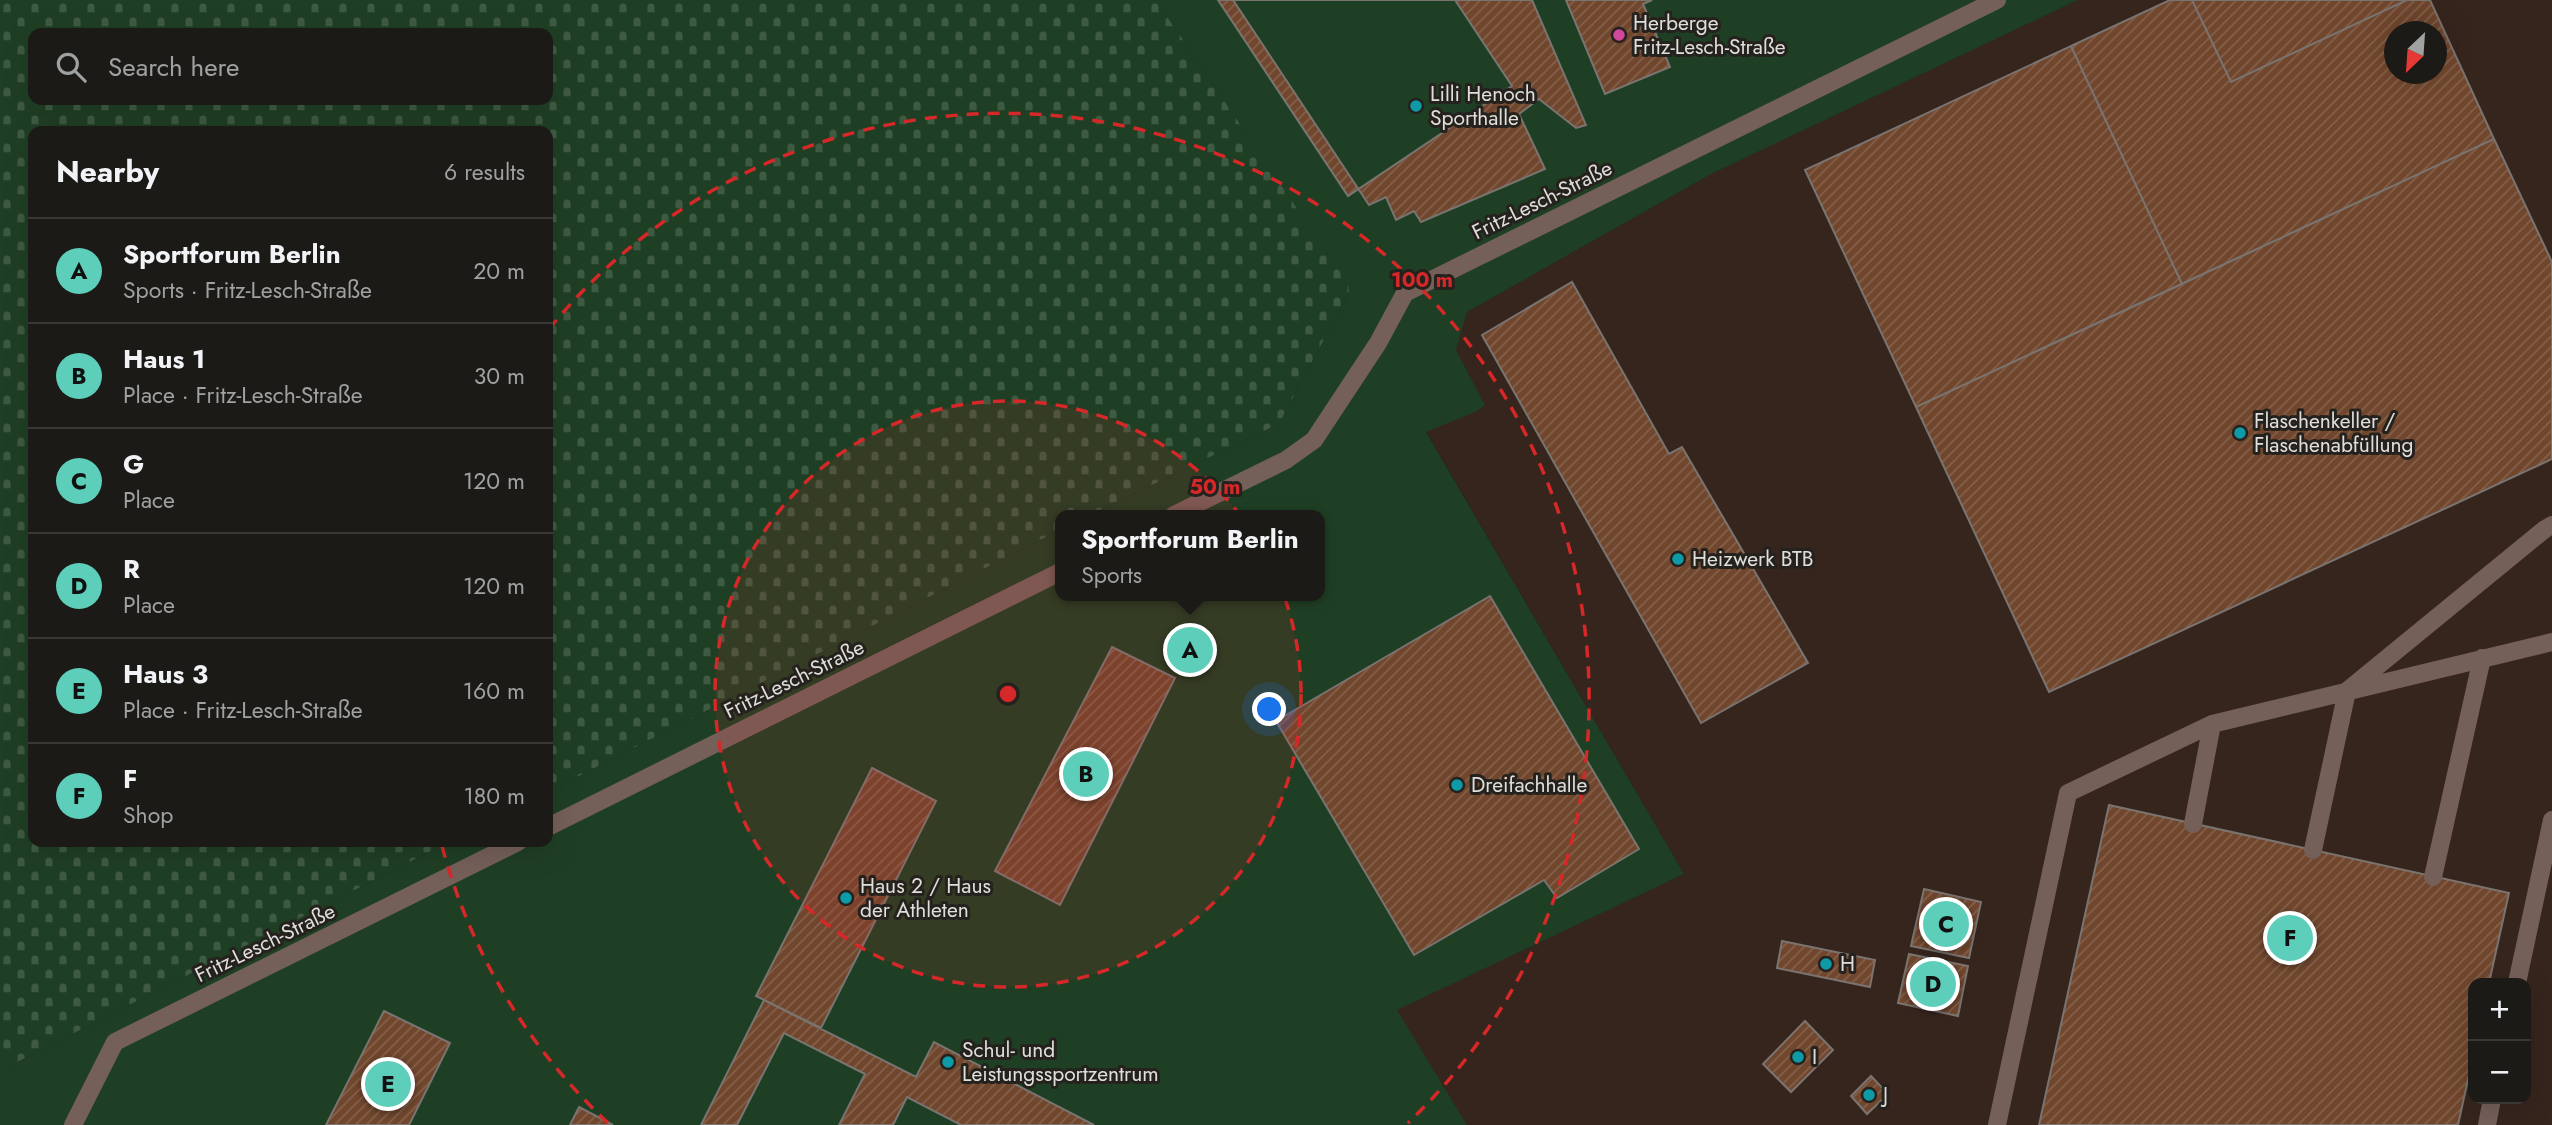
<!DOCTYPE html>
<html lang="en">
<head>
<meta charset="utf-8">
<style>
	body { margin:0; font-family:Jost,sans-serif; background:#292723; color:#f1f3f6 }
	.controls { position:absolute; right:21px; bottom:21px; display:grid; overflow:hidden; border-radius:14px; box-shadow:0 7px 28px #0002 }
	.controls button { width:63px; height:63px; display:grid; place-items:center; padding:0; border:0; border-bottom:2px solid #3a3835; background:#1c1a16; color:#f1f3f6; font:35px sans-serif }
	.compass { position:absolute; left:2384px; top:21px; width:63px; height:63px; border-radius:50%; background:#1c1a16; box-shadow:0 7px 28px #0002; rotate:205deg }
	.you { position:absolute; left:1270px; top:710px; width:24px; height:24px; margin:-18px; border:5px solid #fff; border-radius:50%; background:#1a73e8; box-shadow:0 0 0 10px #1a73e833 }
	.badge { display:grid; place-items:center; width:46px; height:46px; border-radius:50%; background:#5dceb9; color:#111; font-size:23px; font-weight:700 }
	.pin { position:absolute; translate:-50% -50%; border:4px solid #fff; box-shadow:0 2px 7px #0006 }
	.popup { position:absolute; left:1055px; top:510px; width:270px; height:91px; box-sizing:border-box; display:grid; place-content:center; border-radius:14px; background:#1c1a16; filter:drop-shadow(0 2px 5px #0005); font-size:23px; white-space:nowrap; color:#a0a1a1 }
	.popup b { font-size:26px; color:#f1f3f6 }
	.popup::after { content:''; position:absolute; left:50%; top:100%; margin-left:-14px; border:14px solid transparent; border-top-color:#1c1a16 }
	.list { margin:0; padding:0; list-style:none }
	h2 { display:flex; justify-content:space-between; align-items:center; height:91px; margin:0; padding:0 28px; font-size:30px }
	h2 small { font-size:23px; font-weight:400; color:#a0a1a1 }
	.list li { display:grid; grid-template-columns:46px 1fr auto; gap:21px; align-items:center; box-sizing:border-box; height:105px; padding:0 28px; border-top:2px solid #3a3835 }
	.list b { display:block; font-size:26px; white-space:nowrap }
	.list p { margin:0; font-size:23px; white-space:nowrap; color:#a0a1a1 }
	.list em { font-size:23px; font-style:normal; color:#a0a1a1 }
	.icon { flex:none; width:38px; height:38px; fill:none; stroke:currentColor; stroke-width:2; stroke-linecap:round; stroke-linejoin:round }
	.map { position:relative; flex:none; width:2552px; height:1125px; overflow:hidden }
	.search { position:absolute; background:#1c1a16; box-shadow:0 7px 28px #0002; left:28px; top:28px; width:525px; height:77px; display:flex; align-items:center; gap:18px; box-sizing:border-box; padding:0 24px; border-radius:14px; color:#a0a1a1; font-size:26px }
	.panel { position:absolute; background:#1c1a16; box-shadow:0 7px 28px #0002; left:28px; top:126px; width:525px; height:721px; border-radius:14px }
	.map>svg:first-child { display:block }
	.industrial { fill:#36251d; fill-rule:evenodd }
	.cemetery { fill:url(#cemetery-stones); fill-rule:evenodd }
	.pitch { fill:#1f3f24 }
	.building { fill:url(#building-hatch); stroke:#7a7471; stroke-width:2; fill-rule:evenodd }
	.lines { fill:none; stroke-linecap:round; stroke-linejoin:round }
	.service { stroke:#755f59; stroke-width:18 }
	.minor { stroke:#755f59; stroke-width:18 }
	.ring { fill:none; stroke:#d62828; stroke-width:3.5; stroke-dasharray:12 9 }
	.hotel-dot { fill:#d1479c; stroke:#25221e; stroke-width:2.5 }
	.culture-dot { fill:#0f9aa8; stroke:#25221e; stroke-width:2.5 }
	.labels { text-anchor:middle; stroke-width:6; stroke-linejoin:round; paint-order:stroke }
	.poi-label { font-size:21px; fill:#e0dedb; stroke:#25221e; text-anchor:start }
	.street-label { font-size:21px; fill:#e0dedb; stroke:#25221e }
	.centre { fill:#d62828; stroke:#25221e; stroke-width:3.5 }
	.ring-label { font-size:21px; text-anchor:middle; font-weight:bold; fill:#d62828; stroke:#25221e; stroke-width:6; stroke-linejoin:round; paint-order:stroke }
</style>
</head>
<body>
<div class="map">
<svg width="2552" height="1125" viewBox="0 0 2552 1125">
	<defs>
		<pattern id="cemetery-stones" width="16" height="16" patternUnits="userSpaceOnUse" patternTransform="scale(1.75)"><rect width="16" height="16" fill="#1f3f24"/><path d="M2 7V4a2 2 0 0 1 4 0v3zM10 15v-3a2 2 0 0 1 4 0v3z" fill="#3f5a43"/></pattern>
		<pattern id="building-hatch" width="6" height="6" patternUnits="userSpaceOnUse" patternTransform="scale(1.75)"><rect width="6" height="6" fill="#70462d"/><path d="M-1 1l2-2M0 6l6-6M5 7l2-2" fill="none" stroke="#84604b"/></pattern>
	</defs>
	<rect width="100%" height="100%" fill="#25221e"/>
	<!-- industrial -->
	<path class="industrial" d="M2078,0H2552V1125H1467L1396,1010L1684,874L1426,431L1475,412L1485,405L1456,350L1467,312L1711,174ZM2394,32H2436V74H2394ZM2473,983H2526V1099H2473Z"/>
	<!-- cemetery -->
	<path class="cemetery" d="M0,0H1156L1349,284V293L1279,424L1090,515H1060V530L548,792V131H33V842H449L0,1071ZM33,33H548V100H33Z"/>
	<!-- pitch -->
	<path class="pitch" d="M1156,0H2078L1711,174L1467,312L1456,350L1485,405L1475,412L1426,432L1684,874L1397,1010L1467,1125H0V1071L449,842H548V792L1060,530V596H1320V515H1090L1279,424L1349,293L1348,284Z"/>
	<!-- building -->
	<path class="building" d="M1218,0H1455L1512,86L1348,196Z
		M1233,0H1532L1586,125L1576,128L1539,99L1519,114L1545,169L1421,222L1414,211L1396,220L1386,197L1369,205Z
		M1566,0H1652L1643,4L1670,67L1605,94Z
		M2170,0H2192L2231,82L2407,0H2430L2494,139L2182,284L2071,46ZM2394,32H2436V74H2394Z
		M2192,0H2407L2231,82Z
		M2071,46L2182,284L1916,407L1805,170Z
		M2494,139L2552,262V459L2049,692L1916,407Z
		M1572,282L1669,454L1682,447L1808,663L1701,723L1482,335Z
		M1490,596L1639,849L1557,898L1544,880L1414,955L1276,721Z
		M1112,647L1175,678L1060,905L995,871Z
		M872,768L936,801L821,1028L756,996Z
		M2109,805L2509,893L2489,983H2473V1057L2458,1125H2039Z
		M1924,889L1981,902L1969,958L1911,946Z
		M1782,941L1875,960L1870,987L1777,968Z
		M1909,954L1968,966L1958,1016L1898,1003Z
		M764,1000L916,1077L934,1042L1094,1125H961L907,1097L893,1125H839L865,1074L784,1033L737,1125H701Z
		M384,1011L450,1043L409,1125H326Z
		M1805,1021L1833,1050L1791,1092L1763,1064Z
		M1871,1076L1888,1094L1867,1114L1851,1096Z
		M579,1107L613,1125H570Z"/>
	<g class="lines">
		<!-- service -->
		<path class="service" d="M2193,824L2212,724
			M2313,850L2347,691L2545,529L2552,525
			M2433,877L2482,658
			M2517,983L2552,820
			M1997,1125L2068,793L2212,724L2552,642
			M2487,1125L2492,1099"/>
		<!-- minor -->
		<path class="minor" d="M1174,515L1286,460L1314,440L1378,343L1405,293L1997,0
			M548,827L1060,572
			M73,1125L115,1042L518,842"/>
	</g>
	<!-- distance rings -->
	<circle cx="1008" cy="694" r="293" fill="#d62828" fill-opacity=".12"/>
	<g class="ring">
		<circle cx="1008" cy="694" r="293"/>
		<path d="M608 1123A586 586 0 0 1 442 846M549 329A586 586 0 1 1 1408 1123"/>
	</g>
	<!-- markers -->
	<circle class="hotel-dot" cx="1619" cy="35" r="7"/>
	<g class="culture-dot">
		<circle cx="1416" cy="106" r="7"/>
		<circle cx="2240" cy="433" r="7"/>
		<circle cx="1678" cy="559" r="7"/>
		<circle cx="1457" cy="785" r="7"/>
		<circle cx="846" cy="898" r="7"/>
		<circle cx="1826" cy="964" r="7"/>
		<circle cx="1798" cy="1057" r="7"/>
		<circle cx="948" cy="1062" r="7"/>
		<circle cx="1869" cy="1095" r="7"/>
	</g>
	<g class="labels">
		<!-- poi labels -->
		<g class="poi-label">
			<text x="1633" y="30">Herberge<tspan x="1633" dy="24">Fritz-Lesch-Straße</tspan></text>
			<text x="1430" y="101">Lilli Henoch<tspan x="1430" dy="24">Sporthalle</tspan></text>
			<text x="2254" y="428">Flaschenkeller /<tspan x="2254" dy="24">Flaschenabfüllung</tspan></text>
			<text x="1692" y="566">Heizwerk BTB</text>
			<text x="1471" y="792">Dreifachhalle</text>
			<text x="860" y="893">Haus 2 / Haus<tspan x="860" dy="24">der Athleten</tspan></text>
			<text x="1840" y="971">H</text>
			<text x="962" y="1057">Schul- und<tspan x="962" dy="24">Leistungssportzentrum</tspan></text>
			<text x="1812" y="1064">I</text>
			<text x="1883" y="1102">J</text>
		</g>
		<!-- street labels -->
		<g class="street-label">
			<text transform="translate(1542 200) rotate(-26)" y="7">Fritz-Lesch-Straße</text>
			<text transform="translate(794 679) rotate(-26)" y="7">Fritz-Lesch-Straße</text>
			<text transform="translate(265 943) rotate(-26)" y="7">Fritz-Lesch-Straße</text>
		</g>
	</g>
	<circle cx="1008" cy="694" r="10" class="centre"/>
	<g class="ring-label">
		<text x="1422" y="287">100 m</text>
		<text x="1215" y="494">50 m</text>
	</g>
</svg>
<div class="controls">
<button>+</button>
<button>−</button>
</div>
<svg class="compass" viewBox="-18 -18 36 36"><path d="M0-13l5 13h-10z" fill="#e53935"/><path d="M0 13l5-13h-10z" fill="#a0a1a1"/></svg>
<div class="you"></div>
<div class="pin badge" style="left:1190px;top:650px">A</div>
<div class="popup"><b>Sportforum Berlin</b>Sports</div>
<div class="pin badge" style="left:1086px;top:774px">B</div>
<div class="pin badge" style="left:1946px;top:924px">C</div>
<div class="pin badge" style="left:1933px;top:984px">D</div>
<div class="pin badge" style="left:388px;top:1084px">E</div>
<div class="pin badge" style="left:2290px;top:938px">F</div>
<div class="search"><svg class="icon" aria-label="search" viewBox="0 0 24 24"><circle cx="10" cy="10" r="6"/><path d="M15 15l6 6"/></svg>Search here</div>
<section class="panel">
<h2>Nearby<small>6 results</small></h2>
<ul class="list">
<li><span class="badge">A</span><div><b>Sportforum Berlin</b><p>Sports · Fritz-Lesch-Straße</p></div><em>20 m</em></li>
<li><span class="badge">B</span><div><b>Haus 1</b><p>Place · Fritz-Lesch-Straße</p></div><em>30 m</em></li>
<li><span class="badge">C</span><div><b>G</b><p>Place</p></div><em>120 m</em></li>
<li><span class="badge">D</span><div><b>R</b><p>Place</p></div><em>120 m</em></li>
<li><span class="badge">E</span><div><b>Haus 3</b><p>Place · Fritz-Lesch-Straße</p></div><em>160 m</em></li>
<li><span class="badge">F</span><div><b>F</b><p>Shop</p></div><em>180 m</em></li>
</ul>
</section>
</div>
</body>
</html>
